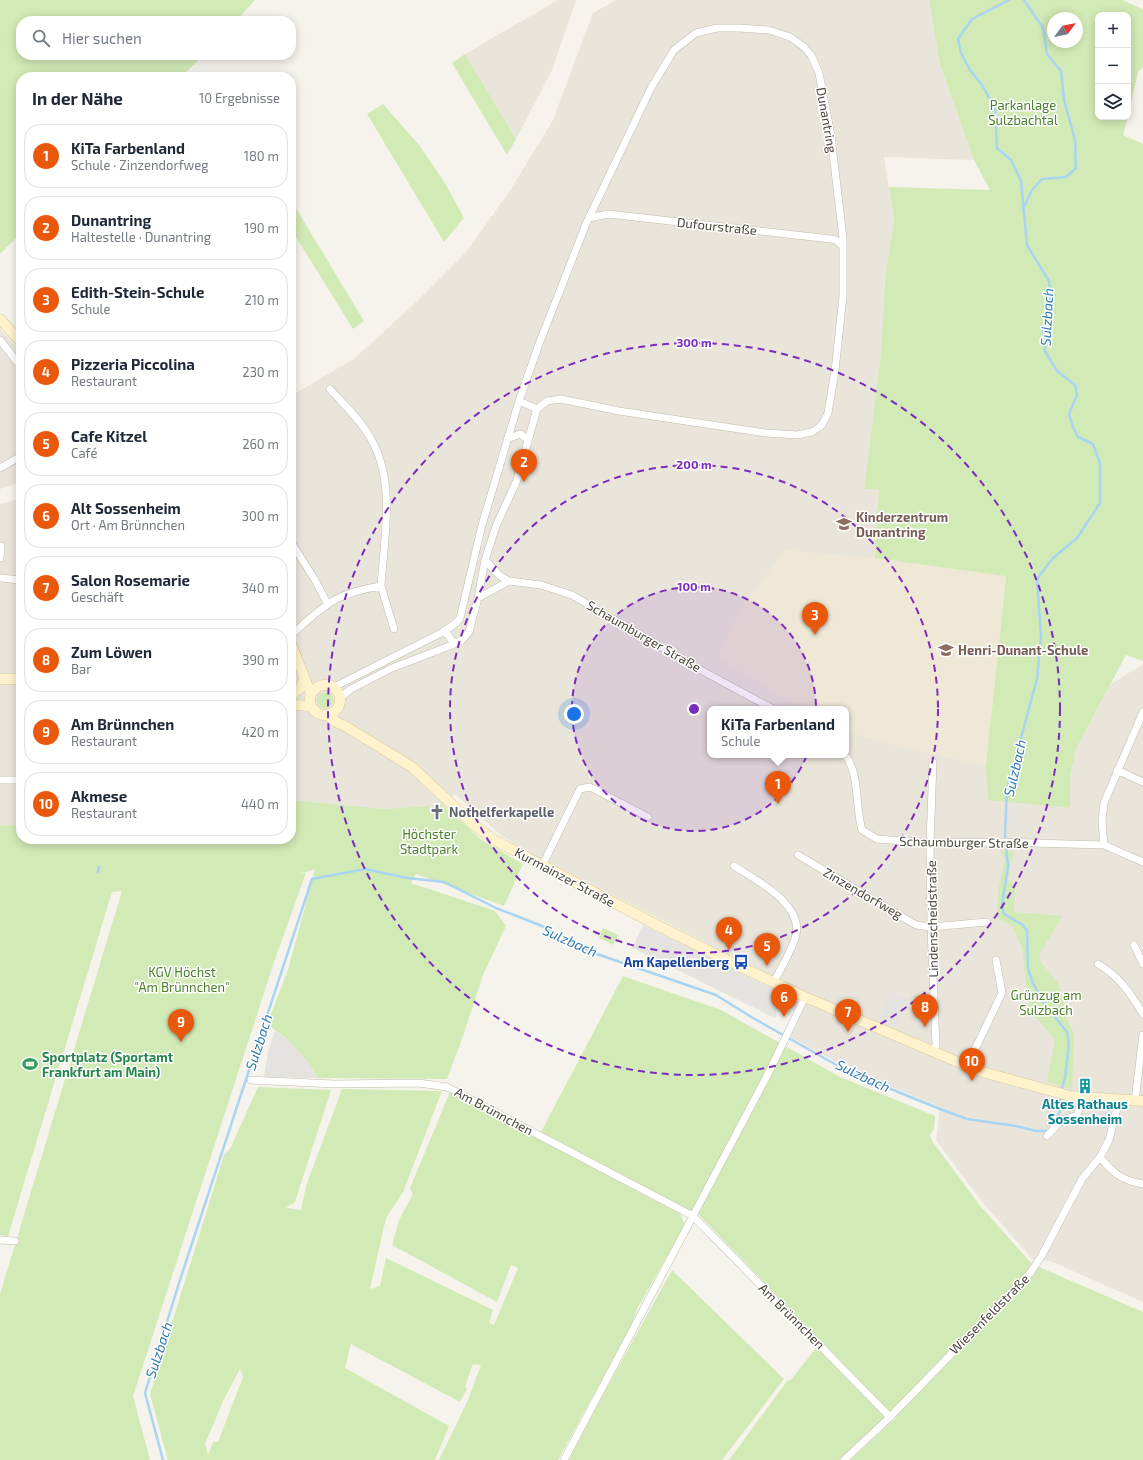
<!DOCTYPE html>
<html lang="de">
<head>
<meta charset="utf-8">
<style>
	body { margin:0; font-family:"Exo 2",sans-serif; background:#f6f6f7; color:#1f2937 }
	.controls { position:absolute; right:12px; top:12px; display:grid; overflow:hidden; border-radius:8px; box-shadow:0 2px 10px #0003 }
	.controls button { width:36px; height:36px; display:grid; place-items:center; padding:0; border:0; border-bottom:1px solid #e0e1e3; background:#fff; color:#1f2937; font:20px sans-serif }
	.compass { position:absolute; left:1047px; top:12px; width:36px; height:36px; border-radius:50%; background:#fff; box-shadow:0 2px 10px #0003; rotate:58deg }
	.you { position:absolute; left:574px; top:714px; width:14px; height:14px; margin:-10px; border:3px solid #fff; border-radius:50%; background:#1a73e8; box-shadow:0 0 0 6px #1a73e833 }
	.badge { display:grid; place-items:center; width:26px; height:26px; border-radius:50%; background:#ea580c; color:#fff; font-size:13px; font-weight:700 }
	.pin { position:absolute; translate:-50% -33px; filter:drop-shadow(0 1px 2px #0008) }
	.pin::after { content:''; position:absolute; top:21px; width:14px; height:12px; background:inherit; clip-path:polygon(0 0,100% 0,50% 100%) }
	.popup { position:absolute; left:707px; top:706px; width:142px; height:52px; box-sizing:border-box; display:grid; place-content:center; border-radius:8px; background:#fff; filter:drop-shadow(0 1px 3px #0005); font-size:13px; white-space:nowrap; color:#747a83 }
	.popup b { font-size:15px; color:#1f2937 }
	.popup::after { content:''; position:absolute; left:50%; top:100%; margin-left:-8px; border:8px solid transparent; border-top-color:#fff }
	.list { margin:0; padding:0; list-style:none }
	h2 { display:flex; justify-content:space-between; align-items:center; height:52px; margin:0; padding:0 16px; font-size:17px }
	h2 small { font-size:13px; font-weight:400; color:#747a83 }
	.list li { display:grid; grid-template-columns:26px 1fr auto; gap:12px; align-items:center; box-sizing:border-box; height:64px; margin:0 8px 8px; padding:0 8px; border:1px solid #e0e1e3; border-radius:16px }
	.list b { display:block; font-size:15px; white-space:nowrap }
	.list p { margin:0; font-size:13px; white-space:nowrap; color:#747a83 }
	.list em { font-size:13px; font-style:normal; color:#747a83 }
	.icon { flex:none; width:22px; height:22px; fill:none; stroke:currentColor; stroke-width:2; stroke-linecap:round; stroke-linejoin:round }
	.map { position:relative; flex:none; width:1143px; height:1460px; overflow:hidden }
	.search { position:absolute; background:#fff; box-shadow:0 2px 10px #0003; left:16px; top:16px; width:280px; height:44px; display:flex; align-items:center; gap:10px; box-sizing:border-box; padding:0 14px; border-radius:16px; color:#747a83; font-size:15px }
	.panel { position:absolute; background:#fff; box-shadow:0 2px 10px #0003; left:16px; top:72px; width:280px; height:772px; border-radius:16px }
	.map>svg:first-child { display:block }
	.residential { fill:#eae5da; fill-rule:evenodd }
	.education { fill:#efe8d6 }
	.green { fill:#d2eab5; fill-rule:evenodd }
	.parking { fill:#e5e3e0 }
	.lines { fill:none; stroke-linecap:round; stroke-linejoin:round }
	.stream { stroke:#a9d4f2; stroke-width:2.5 }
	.street-casing { stroke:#c2bbae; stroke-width:8 }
	.secondary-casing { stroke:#d6c79b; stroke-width:11 }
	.street { stroke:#fff; stroke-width:7 }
	.secondary { stroke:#fff3cd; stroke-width:10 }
	.ring { fill:none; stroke:#7b2cbf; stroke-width:2; stroke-dasharray:7 5 }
	.labels { text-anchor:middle; stroke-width:3; stroke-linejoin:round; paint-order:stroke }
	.park-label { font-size:13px; fill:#4a7f2a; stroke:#fff }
	.street-label { font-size:13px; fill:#4b4439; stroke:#fff }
	.education-label { font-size:13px; font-weight:bold; fill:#785e54; stroke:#fff; text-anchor:start }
	.worship-label { font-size:13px; font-weight:bold; fill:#5b616d; stroke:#fff; text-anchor:start }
	.transit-label { font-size:13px; font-weight:bold; fill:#164399; stroke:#fff; text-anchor:end }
	.leisure-label { font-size:13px; font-weight:bold; fill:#27864d; stroke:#fff; text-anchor:start }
	.culture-label { font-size:13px; font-weight:bold; fill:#0d838f; stroke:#fff }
	.water-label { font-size:14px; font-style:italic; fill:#2e7ab2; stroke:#fff }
	.centre { fill:#7b2cbf; stroke:#fff; stroke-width:2 }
	.ring-label { font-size:12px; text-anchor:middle; font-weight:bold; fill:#7b2cbf; stroke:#fff; stroke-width:3; stroke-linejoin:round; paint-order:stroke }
</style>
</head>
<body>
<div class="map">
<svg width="1143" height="1460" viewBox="0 0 1143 1460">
	<rect width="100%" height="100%" fill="#f6f3ec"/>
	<!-- residential -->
	<path class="residential" d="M558,0H576L552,70L516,139L465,54Z
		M616,0H929L940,65L974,160L884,157L894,220L885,278L881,352L864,489L879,490L1030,804L1070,808V776L1077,747L1111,684L1143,664V1302L1050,1261L1032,1259L980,1199L936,1140L940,1107L849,1069L790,1037L799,1019L807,992L763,972L522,848L502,836L455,794L443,805L384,809L291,800V396L355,358L414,304L467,251L511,189L553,120L593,13ZM710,709H846V755H710Z
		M0,329L21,352V482L0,489Z
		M21,498V826L0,825V504Z"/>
	<!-- education -->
	<path class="education" d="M785,550L875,558L1006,575L986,766L908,749L846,732V709H803L718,657L740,609Z"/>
	<!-- green -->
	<path class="green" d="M0,0H255L236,21H21V55H204L181,77H21V233L0,254Z
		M929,0H1122L1143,9V67L1138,72L1128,116V15H1098V117H1128L1123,135L1143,144V661L1126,655L1077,747L1070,776V808L988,800L986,766L1006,576L875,558L879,490L864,489L881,352L885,278L894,220L889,187L990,190L974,160L940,65ZM1053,18H1077V42H1053Z
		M465,54L516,139L507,155L452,63Z
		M383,104L419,145L445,183L464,218L444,242L367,114Z
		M291,200L364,321L353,329L291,229Z
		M317 700a8 8 0 1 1 16 0a8 8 0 1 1-16 0Z
		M291,800L384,809L443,805L483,841L523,864L504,906L416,874L411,883L495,911L506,926L483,975L461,1042L447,1079L318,1078L307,1061L288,1040L267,1024L288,970L315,869L299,874L306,873L274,962L133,1396L150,1460H0V1294L122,891L112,892L8,1236L0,1235V825L21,826V839H291Z
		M1000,851H1013L1008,880L1015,884L1014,912L1062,916L1040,954V961L1058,983L1063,997L1066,1017L1074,1034L1072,1089L1047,1082L1055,1040L1029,1009L1022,948L1012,926L997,918L998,891L1005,860Z
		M603,928L618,935L613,945L599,938Z
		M623,976L721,1010L840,1077L935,1116L934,1129L930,1135L932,1141L981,1207L1032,1264L1143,1312V1460H850L896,1418L699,1215L541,1132Z
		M258,1087L331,1090L295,1202L286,1208L301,1210L306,1186L342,1089L442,1091L403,1192L386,1218L370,1289L380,1286L386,1258L493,1310L489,1323L494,1325L518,1268L511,1265L497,1302L392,1245L399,1220L413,1194L410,1188L450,1092L680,1214L685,1225L638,1307L631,1326L558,1460H439L468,1400L481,1365L473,1364L465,1387L467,1389L460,1402L351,1344L345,1368L449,1426L435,1460H168L150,1394L224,1155L230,1149ZM240,1369L243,1377L218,1442H213L208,1455L205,1444L224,1399Z
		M672,1270L784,1379L722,1460H569L598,1404Z
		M816,1348L822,1350L886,1416L853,1446L856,1449L844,1460H729L788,1380L790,1381Z"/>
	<!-- parking -->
	<path class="parking" d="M643,925L798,1001L790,1016L778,1011L775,1018L632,948Z
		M891,992L909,999L897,1027L878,1020Z
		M275,1031L288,1040L307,1061L318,1078L264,1077L268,1051Z
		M1097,1105H1109L1113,1110L1105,1132L1100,1126L1092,1127Z"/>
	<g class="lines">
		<!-- stream -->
		<path class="stream" d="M1009,0L972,19L958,39L961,53L970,70L982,85L995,108L997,148L1011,160L1021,181L1027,245L1049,281L1050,303L1043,328L1045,351L1057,371L1075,385L1077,395L1069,414L1073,427L1078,437L1093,444L1100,463V503L1077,538L1053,558L1037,579L1041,636L1037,679L1007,789L1005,835L1008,866L1002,905L1004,914L1023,925L1027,931L1028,969L1033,983L1043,1002L1067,1032L1069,1043L1065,1078L1061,1092
			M1023,209L1032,190L1042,179L1066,177L1076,168L1075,140L1064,100L1061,71L1047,54L1043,28L1024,0
			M98,872L99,867
			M1054,1124L1060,1111V1097
			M163,1460L145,1393L179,1283L312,879L365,869L407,878L444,882L496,908L542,926L588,951L716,995L753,1018L849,1072L940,1109L967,1119L1016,1126L1036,1131H1048"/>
		<!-- street casing -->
		<g class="street-casing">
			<path id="street" d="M589,218L608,214L831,239L836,240L843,246
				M0,340L21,367
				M519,401L537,409
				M507,439L520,434L526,438L528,443
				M0,468L21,456
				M291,542L315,580L327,603
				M0,558L1,546
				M485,560L500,576L509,581L541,585L572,595L697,668L773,709
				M0,578L21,580
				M381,586L394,629
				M478,598L509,581
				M443,632L448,635L454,644
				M291,635C325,605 335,593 381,586C384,539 396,482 371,439C361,420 344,405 330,389
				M334,687L443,632L456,623L460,618L482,525L519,401L539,344L586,224L651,88L674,50L696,33L717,28H739L769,30L790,37L804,47L811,55L819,73L831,136L843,238V296L835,371L828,413L822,425L812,432L797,435L766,433L619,411L561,399L547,401L537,409L517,480L496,526L485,560L478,598L469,632L462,640L452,645L392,668L351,689L340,698
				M845,755C860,773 855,807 862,830L877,839L930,843L998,842L1104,845L1143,862
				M1117,770L1143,782
				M0,780H21
				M1104,845L1102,821L1104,803L1143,712
				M798,855L916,925L931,927L987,922
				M542,866L580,789L590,787L648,817
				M734,866C756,880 803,904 796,935C792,951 781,967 774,982
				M1134,945L1143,964
				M1098,964C1119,976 1131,994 1143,1014
				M933,1052L936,1045L931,927L930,843L933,762
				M967,1066L1002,993L996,960
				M251,1080L334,1084L419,1083L447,1087L693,1216L890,1417
				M1135,1101L1143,1035
				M1047,1136L1062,1120L1077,1115L1083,1097
				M1100,1157C1114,1174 1121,1180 1143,1184
				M0,1240L15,1241
				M564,1460L769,1072L805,997
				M844,1460L890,1417L1031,1272L1042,1255L1082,1179L1100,1157L1109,1140L1119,1100"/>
		</g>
		<!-- secondary casing -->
		<g class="secondary-casing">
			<path id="secondary" d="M0,319L21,342
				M291,644L311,694
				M0,679H21
				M310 700a15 15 0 1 1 30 0a15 15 0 1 1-30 0Z
				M291,696L301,687L304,679
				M291,703L294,705L311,706
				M327,715L336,722L345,726L412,767L473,824L494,840L655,924L741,967L805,997L979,1071L1070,1096L1143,1101"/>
		</g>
		<!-- street -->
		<use href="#street" class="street"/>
		<!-- secondary -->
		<use href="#secondary" class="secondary"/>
	</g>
	<!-- distance rings -->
	<circle cx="694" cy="709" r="122" fill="#7b2cbf" fill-opacity=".12"/>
	<g class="ring">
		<circle cx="694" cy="709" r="122"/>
		<circle cx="694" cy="709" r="244"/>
		<circle cx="694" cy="709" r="366"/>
	</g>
	<!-- icons -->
	<defs>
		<g id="school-bare" transform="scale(1.2)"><path d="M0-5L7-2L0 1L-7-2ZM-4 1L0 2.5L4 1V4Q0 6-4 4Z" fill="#8d6e63" stroke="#fff" stroke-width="2.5" paint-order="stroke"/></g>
		<g id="church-bare" transform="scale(1.2)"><path d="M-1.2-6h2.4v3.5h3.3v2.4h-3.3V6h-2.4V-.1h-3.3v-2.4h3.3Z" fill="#6b7280" stroke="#fff" stroke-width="2.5" paint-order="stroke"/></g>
		<g id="bus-bare" transform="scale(1.2)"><path d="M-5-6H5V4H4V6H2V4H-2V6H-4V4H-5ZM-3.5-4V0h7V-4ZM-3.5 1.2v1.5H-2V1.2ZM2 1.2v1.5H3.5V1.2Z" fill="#1a4fb4" stroke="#fff" stroke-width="2.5" paint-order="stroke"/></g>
		<g id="stadium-bare" transform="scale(1.2)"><path d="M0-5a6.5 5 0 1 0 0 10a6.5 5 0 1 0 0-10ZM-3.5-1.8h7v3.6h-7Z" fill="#2e9e5b" stroke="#fff" stroke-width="2.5" paint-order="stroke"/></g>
		<g id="building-bare" transform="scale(1.2)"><path d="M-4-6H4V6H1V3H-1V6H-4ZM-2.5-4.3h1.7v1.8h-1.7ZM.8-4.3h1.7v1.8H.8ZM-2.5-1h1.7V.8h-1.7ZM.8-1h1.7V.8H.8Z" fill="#0f9aa8" stroke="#fff" stroke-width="2.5" paint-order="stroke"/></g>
	</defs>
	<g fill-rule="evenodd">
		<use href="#school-bare" x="844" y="524"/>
		<use href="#school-bare" x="946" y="650"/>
		<use href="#church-bare" x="437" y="812"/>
		<use href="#bus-bare" x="741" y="962"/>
		<use href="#stadium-bare" x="30" y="1064"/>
		<use href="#building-bare" x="1085" y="1086"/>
	</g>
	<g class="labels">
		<!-- park labels -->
		<g class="park-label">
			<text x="1023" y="110">Parkanlage<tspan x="1023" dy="15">Sulzbachtal</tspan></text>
			<text x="429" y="839">Höchster<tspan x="429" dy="15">Stadtpark</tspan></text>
			<text x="182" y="977">KGV Höchst<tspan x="182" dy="15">"Am Brünnchen"</tspan></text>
			<text x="1046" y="1000">Grünzug am<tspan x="1046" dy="15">Sulzbach</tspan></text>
		</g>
		<!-- street labels -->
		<g class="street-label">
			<text transform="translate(827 120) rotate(80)" y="5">Dunantring</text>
			<text transform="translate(717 226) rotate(6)" y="5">Dufourstraße</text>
			<text transform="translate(644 636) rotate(30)" y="5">Schaumburger Straße</text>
			<text transform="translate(964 842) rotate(1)" y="5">Schaumburger Straße</text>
			<text transform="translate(565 877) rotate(28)" y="5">Kurmainzer Straße</text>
			<text transform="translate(863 893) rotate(30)" y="5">Zinzendorfweg</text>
			<text transform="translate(932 919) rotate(-91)" y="5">Lindenscheidstraße</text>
			<text transform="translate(494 1111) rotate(28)" y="5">Am Brünnchen</text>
			<text transform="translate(989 1314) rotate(-45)" y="5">Wiesenfeldstraße</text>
			<text transform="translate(792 1316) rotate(45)" y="5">Am Brünnchen</text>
		</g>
		<!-- education labels -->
		<g class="education-label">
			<text x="856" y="522">Kinderzentrum<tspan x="856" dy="15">Dunantring</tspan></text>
			<text x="958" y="655">Henri-Dunant-Schule</text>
		</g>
		<!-- worship labels -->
		<g class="worship-label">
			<text x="449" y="817">Nothelferkapelle</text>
		</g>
		<!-- transit labels -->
		<g class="transit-label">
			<text x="729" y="967">Am Kapellenberg</text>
		</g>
		<!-- leisure labels -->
		<g class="leisure-label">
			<text x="42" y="1062">Sportplatz (Sportamt<tspan x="42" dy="15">Frankfurt am Main)</tspan></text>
		</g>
		<!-- culture labels -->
		<g class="culture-label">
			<text x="1085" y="1109">Altes Rathaus<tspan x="1085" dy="15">Sossenheim</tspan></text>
		</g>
		<!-- water labels -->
		<g class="water-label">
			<text transform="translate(1047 317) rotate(-87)" y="5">Sulzbach</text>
			<text transform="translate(1015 768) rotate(-77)" y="5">Sulzbach</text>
			<text transform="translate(570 941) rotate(24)" y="5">Sulzbach</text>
			<text transform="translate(259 1042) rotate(-72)" y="5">Sulzbach</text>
			<text transform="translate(863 1076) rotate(25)" y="5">Sulzbach</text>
			<text transform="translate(159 1350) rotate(-72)" y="5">Sulzbach</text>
		</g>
	</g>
	<circle cx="694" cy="709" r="6" class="centre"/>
	<g class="ring-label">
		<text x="694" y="347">300 m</text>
		<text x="694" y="469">200 m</text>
		<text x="694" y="591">100 m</text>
	</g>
</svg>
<div class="controls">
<button>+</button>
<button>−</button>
<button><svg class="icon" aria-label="layers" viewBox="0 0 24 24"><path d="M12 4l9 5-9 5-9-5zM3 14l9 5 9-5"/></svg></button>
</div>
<svg class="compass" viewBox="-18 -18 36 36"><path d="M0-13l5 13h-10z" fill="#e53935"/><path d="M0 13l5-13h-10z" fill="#747a83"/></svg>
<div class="you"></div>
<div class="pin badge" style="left:778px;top:804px">1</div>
<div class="popup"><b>KiTa Farbenland</b>Schule</div>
<div class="pin badge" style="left:524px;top:482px">2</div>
<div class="pin badge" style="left:815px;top:635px">3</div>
<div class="pin badge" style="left:729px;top:950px">4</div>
<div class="pin badge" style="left:767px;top:966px">5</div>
<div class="pin badge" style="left:784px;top:1017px">6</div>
<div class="pin badge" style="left:848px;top:1032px">7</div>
<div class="pin badge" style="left:925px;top:1027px">8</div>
<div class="pin badge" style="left:181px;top:1042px">9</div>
<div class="pin badge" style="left:972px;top:1081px">10</div>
<div class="search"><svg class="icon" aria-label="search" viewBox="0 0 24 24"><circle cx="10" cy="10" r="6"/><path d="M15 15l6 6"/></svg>Hier suchen</div>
<section class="panel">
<h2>In der Nähe<small>10 Ergebnisse</small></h2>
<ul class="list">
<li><span class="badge">1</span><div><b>KiTa Farbenland</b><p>Schule · Zinzendorfweg</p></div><em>180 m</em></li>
<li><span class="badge">2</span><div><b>Dunantring</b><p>Haltestelle · Dunantring</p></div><em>190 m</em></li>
<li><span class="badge">3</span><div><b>Edith-Stein-Schule</b><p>Schule</p></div><em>210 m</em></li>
<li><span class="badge">4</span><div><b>Pizzeria Piccolina</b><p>Restaurant</p></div><em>230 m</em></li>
<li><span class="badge">5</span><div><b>Cafe Kitzel</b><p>Café</p></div><em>260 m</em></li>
<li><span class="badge">6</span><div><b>Alt Sossenheim</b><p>Ort · Am Brünnchen</p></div><em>300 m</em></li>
<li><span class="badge">7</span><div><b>Salon Rosemarie</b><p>Geschäft</p></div><em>340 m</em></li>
<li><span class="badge">8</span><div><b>Zum Löwen</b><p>Bar</p></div><em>390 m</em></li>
<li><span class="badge">9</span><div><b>Am Brünnchen</b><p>Restaurant</p></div><em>420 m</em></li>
<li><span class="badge">10</span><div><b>Akmese</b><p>Restaurant</p></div><em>440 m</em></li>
</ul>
</section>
</div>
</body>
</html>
